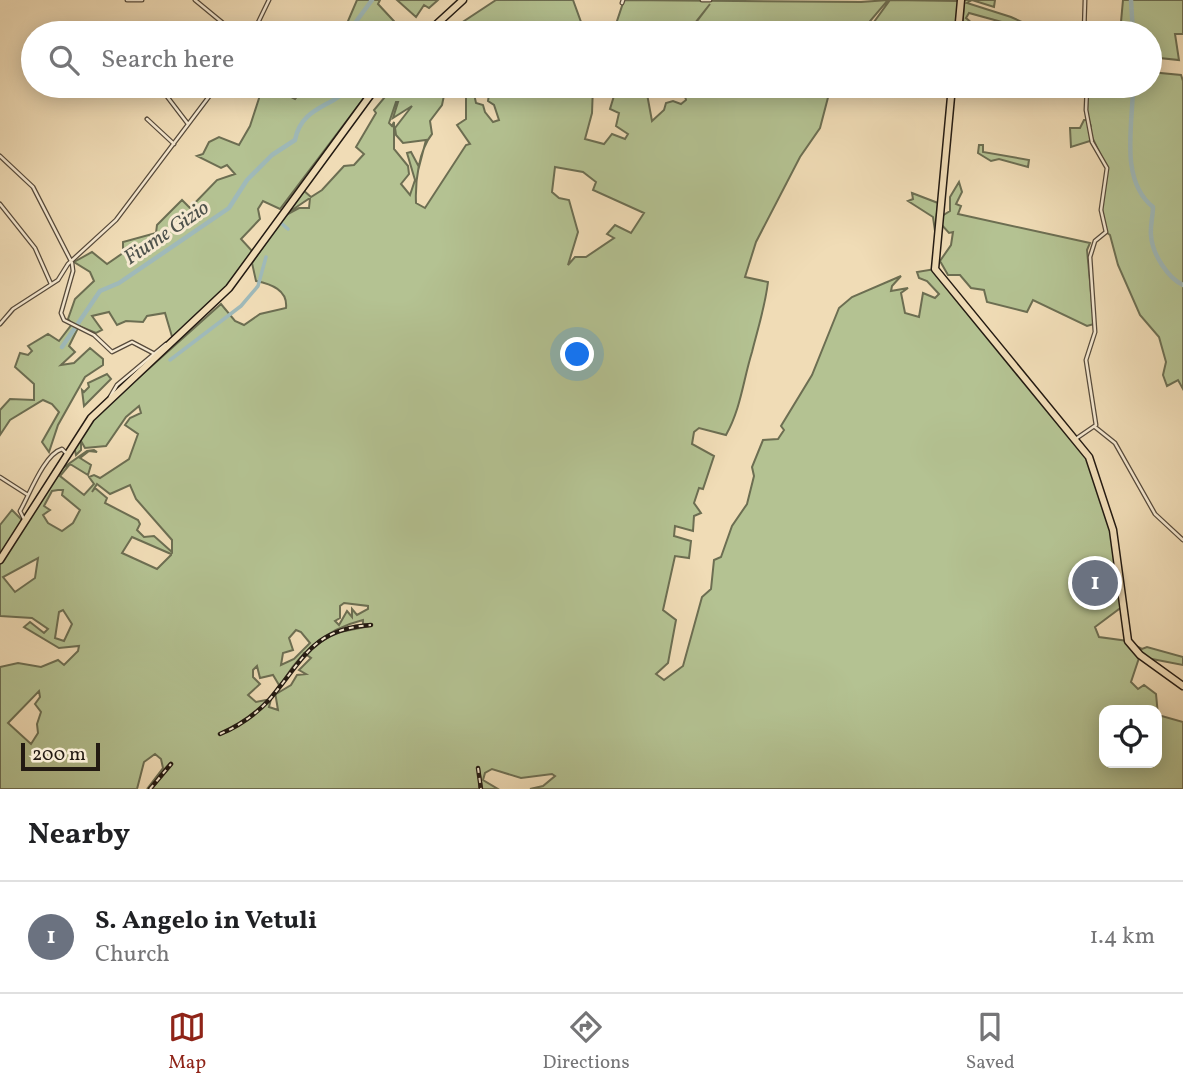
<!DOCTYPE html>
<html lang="en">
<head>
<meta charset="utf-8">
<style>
	body { margin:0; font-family:Vollkorn,serif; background:#f6f6f6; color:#202124 }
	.controls { position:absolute; right:21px; bottom:21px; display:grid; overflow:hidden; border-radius:14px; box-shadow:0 4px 18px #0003 }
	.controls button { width:63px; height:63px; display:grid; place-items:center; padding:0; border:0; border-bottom:2px solid #e0e0e0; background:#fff; color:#202124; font:35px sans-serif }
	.scale { position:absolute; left:21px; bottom:18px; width:79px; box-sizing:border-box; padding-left:7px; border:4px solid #231a12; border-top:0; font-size:19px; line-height:24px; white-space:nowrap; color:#231a12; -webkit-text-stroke:5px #f5e8d0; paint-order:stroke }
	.you { position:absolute; left:578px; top:355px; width:24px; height:24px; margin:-18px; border:5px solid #fff; border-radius:50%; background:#1a73e8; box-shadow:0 0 0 10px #1a73e833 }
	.badge { display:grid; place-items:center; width:46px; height:46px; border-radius:50%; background:#8f2418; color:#fff; font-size:23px; font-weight:700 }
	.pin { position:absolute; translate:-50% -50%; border:4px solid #fff; box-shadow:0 2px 7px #0006 }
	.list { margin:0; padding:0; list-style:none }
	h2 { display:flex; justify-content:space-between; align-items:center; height:91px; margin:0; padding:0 28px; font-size:30px }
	h2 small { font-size:23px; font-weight:400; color:#757577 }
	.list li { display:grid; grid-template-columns:46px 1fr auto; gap:21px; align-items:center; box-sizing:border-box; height:112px; padding:0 28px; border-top:2px solid #e0e0e0 }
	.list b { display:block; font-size:26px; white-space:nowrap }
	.list p { margin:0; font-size:23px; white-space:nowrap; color:#757577 }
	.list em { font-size:23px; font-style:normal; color:#757577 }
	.icon { flex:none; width:38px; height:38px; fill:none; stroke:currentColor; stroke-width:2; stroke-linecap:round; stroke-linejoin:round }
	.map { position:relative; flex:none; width:1183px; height:789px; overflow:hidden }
	.search { position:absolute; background:#fff; box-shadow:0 4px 18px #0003; left:21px; right:21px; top:21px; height:77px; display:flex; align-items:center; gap:18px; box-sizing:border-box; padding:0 24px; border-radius:38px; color:#757577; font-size:26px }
	.sheet { height:203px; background:#fff }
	nav { display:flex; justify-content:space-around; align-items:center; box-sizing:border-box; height:98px; border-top:2px solid #e0e0e0; background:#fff; font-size:19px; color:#757577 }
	nav a { display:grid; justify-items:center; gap:4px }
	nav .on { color:#8f2418 }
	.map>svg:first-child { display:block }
	.green { fill:#b4c292; stroke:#6c6e52; stroke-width:2; fill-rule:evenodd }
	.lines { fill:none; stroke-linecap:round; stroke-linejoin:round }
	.canal { stroke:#9fb9b9; stroke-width:3.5 }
	.river { stroke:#9fb9b9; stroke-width:4.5 }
	.minor-casing { stroke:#564a3b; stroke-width:5 }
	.primary-casing { stroke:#231a12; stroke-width:9 }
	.minor { stroke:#f5e8d0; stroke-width:2.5 }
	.primary { stroke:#f0dcb6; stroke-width:6 }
	.rail-casing { stroke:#231a12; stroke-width:4.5 }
	.rail { stroke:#f5e8d0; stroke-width:2; stroke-dasharray:5; stroke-linecap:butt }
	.labels { text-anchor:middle; stroke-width:6; stroke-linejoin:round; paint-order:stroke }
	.water-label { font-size:21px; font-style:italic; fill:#4e524c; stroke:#f5e8d0 }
</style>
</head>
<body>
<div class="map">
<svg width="1183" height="789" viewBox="0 0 1183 789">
	<rect width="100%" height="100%" fill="#f0dcb6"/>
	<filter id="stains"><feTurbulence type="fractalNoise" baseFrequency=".00286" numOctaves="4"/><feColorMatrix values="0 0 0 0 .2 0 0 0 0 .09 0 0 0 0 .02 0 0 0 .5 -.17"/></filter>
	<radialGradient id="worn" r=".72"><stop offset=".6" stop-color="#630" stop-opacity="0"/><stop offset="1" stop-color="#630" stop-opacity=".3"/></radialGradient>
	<!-- green -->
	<path class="green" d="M357,0H380L378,4L405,33H351L348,21Z
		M397,0H438L429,8L424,5L416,17Z
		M496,0H573L585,33H446Z
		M624,0L861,2L888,0L860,33H688L710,4L687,33H613Z
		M890,0L959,1L955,33H866Z
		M964,0H995L994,7L972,0L967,3L1011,17L1046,33H1028L1009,24L969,13L966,18L973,24L1008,33L962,32Z
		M1123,0H1183V34H1175L1179,60L1150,57V33H1120Z
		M1150,72L1181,75L1183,81V389L1178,380L1167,386L1163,375L1166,362L1159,337L1140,315L1118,265L1110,235L1106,232L1101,203L1107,168L1091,135L1090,141L1071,147L1070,128H1080L1084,120H1088L1091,127L1086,110L1087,86H1150Z
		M263,86H270L295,99L306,86H373L280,209L263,201L258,209L260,219L241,239L253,252L224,291L173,340L165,313L147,316L143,322L126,321L117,325L109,312L92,316L102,330L96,333L79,326L69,346L75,352L61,365L74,363L90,348L103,359V365L85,377L58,425L49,452L42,442L59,412L52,404L43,400L10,420L0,435V410L10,399L34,400V384L15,367L20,353L28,355L32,351L28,346L48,334L59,341L72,324L68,319L75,299L94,281L90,272L74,262L92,252L107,264L123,253V242L156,233L157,225L182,200L190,208L217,180L235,174L227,165L221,168L197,156L203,154L209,142L219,137L239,145L250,126Z
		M394,86H446L442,105L430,121L432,134C419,150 415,181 416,203L425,208L466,145L470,144L457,125L466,119V93L473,89L476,103L483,105L485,112L493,122L499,120L494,105L488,101L489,94L481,87L484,86H593L592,113L585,139L604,144L612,134L625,139L628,134L616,126L619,113L610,109L617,86H649L647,94L652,121L664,110L666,103L673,101L681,104L686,100L682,86H831L820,128L800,157L756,242L745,277L768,282C765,307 758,328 752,352C743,381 741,408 726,435L699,428L694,432L692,444L714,456L703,489L699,488L694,503L701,513L694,516L693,531L675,526L674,536L691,541L689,558L675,556L663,610L676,620L668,663L656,674L664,680L683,666L702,597L711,589L714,560L721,557L732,526L747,504L754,476L752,467L763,440L778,439L784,430L781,426L812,375L839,308L852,297L901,276L892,286L891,291L908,288L901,293L905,313L919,317L923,293L935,298L939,294L927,281L919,278L917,272L935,269L1084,448L1110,517L1123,606L1095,627L1099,637L1128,641L1140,655L1131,682L1138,689L1144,685L1156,694L1158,715L1183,722V789H530L543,786L555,776L552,774L521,778L492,769L485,773L483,780L498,789H482L479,768V789H152L170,763L147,789L163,768L161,759L155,754L144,762L137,789H0V667L18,663L41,667L58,660L64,665L78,651L79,646L59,648L24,627L30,622L44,633L48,629L32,618L0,616V562L60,470L87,451L94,450L97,452L89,451L80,458L91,465L88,475L70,464L60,476L84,495L94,484L89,477L94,475L100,478L129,459L138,434L125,425L130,418L141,413L139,406L126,417L106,446L85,448L81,441V450L76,455L74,446L98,414L221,304L235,321L244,325L260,314L286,308C288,290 271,284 256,281L252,263L284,216L299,208H309L310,198L286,214L303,190L311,197L322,190L344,166L354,165L364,154L356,147L376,113L374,110ZM396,102H398L393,118L412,106L395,128L396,135L403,143L426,140L419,167L411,152L407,153L415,180L410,195L401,184L409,174L408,166L394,149V122L392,126L389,123ZM555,167L583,172L596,182L593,190L644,213L631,233L615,225L607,234L614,238L586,257H575L568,265L578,232L569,200L559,198L552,192ZM97,484L110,494L130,485L136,499L172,540V552L154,536L144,537L137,530L140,524L138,520L105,503L107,498L95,488L92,492ZM58,490H63L62,495L80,510L73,523L62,531L48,523L43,515L50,510L44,506L52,491ZM132,537L171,554V555L157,569L122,553ZM38,558L35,578L15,592L3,577ZM344,603L368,606V609L357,615L352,609V617L347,611L339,625L335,621L340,618V606ZM63,610L72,624L64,641L55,638L59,612ZM363,620V624L370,626L335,633L304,653L311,658L299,670L306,674L297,675L291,685L276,694C295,656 322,630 363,620ZM296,630L301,632L310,643L294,659L281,665L283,653L293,650L289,638ZM257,666L260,678L273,675L279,685L275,692L278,710L269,707L271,699L256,702L248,695L260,684L253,677V670ZM39,691L40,697L35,704L41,712L37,724L38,733L31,744L8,723ZM1104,710H1157V763H1104Z
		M979,145H983V152L1029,160L1028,167L999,159L991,161L978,153Z
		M959,182L962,192L956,204L961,206L958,214L1090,243L1087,250L1094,324L1087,326L1033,300L1027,312L987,302L984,290L971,288L960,275H948L940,261L951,245L953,232L949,233L940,223L942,216L950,211V197Z
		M912,193L938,203L935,231L933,217L908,201L913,199Z
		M107,374L111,379L84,406L82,390L84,392L89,387L88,383Z
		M12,510L23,521L0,554V525Z
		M1134,645L1142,649L1147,647L1183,657V665L1147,658Z"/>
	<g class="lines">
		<!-- canal -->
		<path class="canal" d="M281,223L288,229
			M170,360L241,306L258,286L266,257"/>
		<!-- river -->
		<path class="river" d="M1131,0L1133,33
			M353,33L355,23L372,0
			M1133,86C1133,124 1119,180 1153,207C1153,216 1150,226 1151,235C1152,254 1168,278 1183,285
			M62,347L100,291L119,283L229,208L247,180L272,155L295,140C302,104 338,107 348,86"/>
		<!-- minor casing -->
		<g class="minor-casing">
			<path id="minor" d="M127,0H142
				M195,0L235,33
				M702,0H710
				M622,3L623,0
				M253,33L269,0
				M1084,33L1085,0
				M159,86L188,124
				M147,119L174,144
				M0,156L33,187L72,263L73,271L61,313L64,320L94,335L112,352L132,342L153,353
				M0,204L35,248L51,284
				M0,324L13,309L58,280L68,264L116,220L217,86
				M110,397L117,385L166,344
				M1095,427L1115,443L1155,514L1183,540
				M1077,438L1096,425L1086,360L1095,332L1090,257L1095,241L1106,232L1101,210L1107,168L1092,142L1086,110L1087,86
				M0,477L28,495
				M24,519L20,511C29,496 44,454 62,449L66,453"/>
		</g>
		<!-- primary casing -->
		<g class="primary-casing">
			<path id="primary" d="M427,33L463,0
				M958,33L961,0
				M952,86L935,269L1089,457L1113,530L1128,641L1140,655L1183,686
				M0,560L91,418L229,288L377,86"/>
		</g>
		<!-- minor -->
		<use href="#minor" class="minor"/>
		<!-- primary -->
		<use href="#primary" class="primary"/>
		<!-- rail casing -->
		<g class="rail-casing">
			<path id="rail" d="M220,734C239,726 255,715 269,700C303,661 311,629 371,625
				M478,768L481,789
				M150,789L171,764"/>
		</g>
		<!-- rail -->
		<use href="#rail" class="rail"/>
	</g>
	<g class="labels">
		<!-- water labels -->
		<g class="water-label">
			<text transform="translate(166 232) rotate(-34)" y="7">Fiume Gizio</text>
		</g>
	</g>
	<rect width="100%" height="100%" filter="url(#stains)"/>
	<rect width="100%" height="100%" fill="url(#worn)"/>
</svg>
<div class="controls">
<button><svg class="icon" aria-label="locate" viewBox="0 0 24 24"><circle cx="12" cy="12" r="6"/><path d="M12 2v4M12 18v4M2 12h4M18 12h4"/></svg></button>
</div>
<div class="scale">200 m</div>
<div class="you"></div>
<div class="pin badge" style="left:1095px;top:583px;background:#6b7280">1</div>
<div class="search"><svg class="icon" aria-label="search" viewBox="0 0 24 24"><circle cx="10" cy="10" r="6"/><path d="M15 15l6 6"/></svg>Search here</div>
</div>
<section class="sheet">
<h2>Nearby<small></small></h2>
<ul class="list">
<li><span class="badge" style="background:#6b7280">1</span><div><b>S. Angelo in Vetuli</b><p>Church</p></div><em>1.4 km</em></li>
</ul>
</section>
<nav>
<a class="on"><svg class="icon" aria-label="map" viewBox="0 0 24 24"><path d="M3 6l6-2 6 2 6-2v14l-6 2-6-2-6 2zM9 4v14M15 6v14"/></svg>Map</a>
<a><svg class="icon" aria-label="directions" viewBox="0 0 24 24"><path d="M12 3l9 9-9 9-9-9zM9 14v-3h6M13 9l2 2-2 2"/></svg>Directions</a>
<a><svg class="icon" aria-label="saved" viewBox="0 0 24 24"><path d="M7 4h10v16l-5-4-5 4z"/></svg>Saved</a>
</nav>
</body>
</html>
